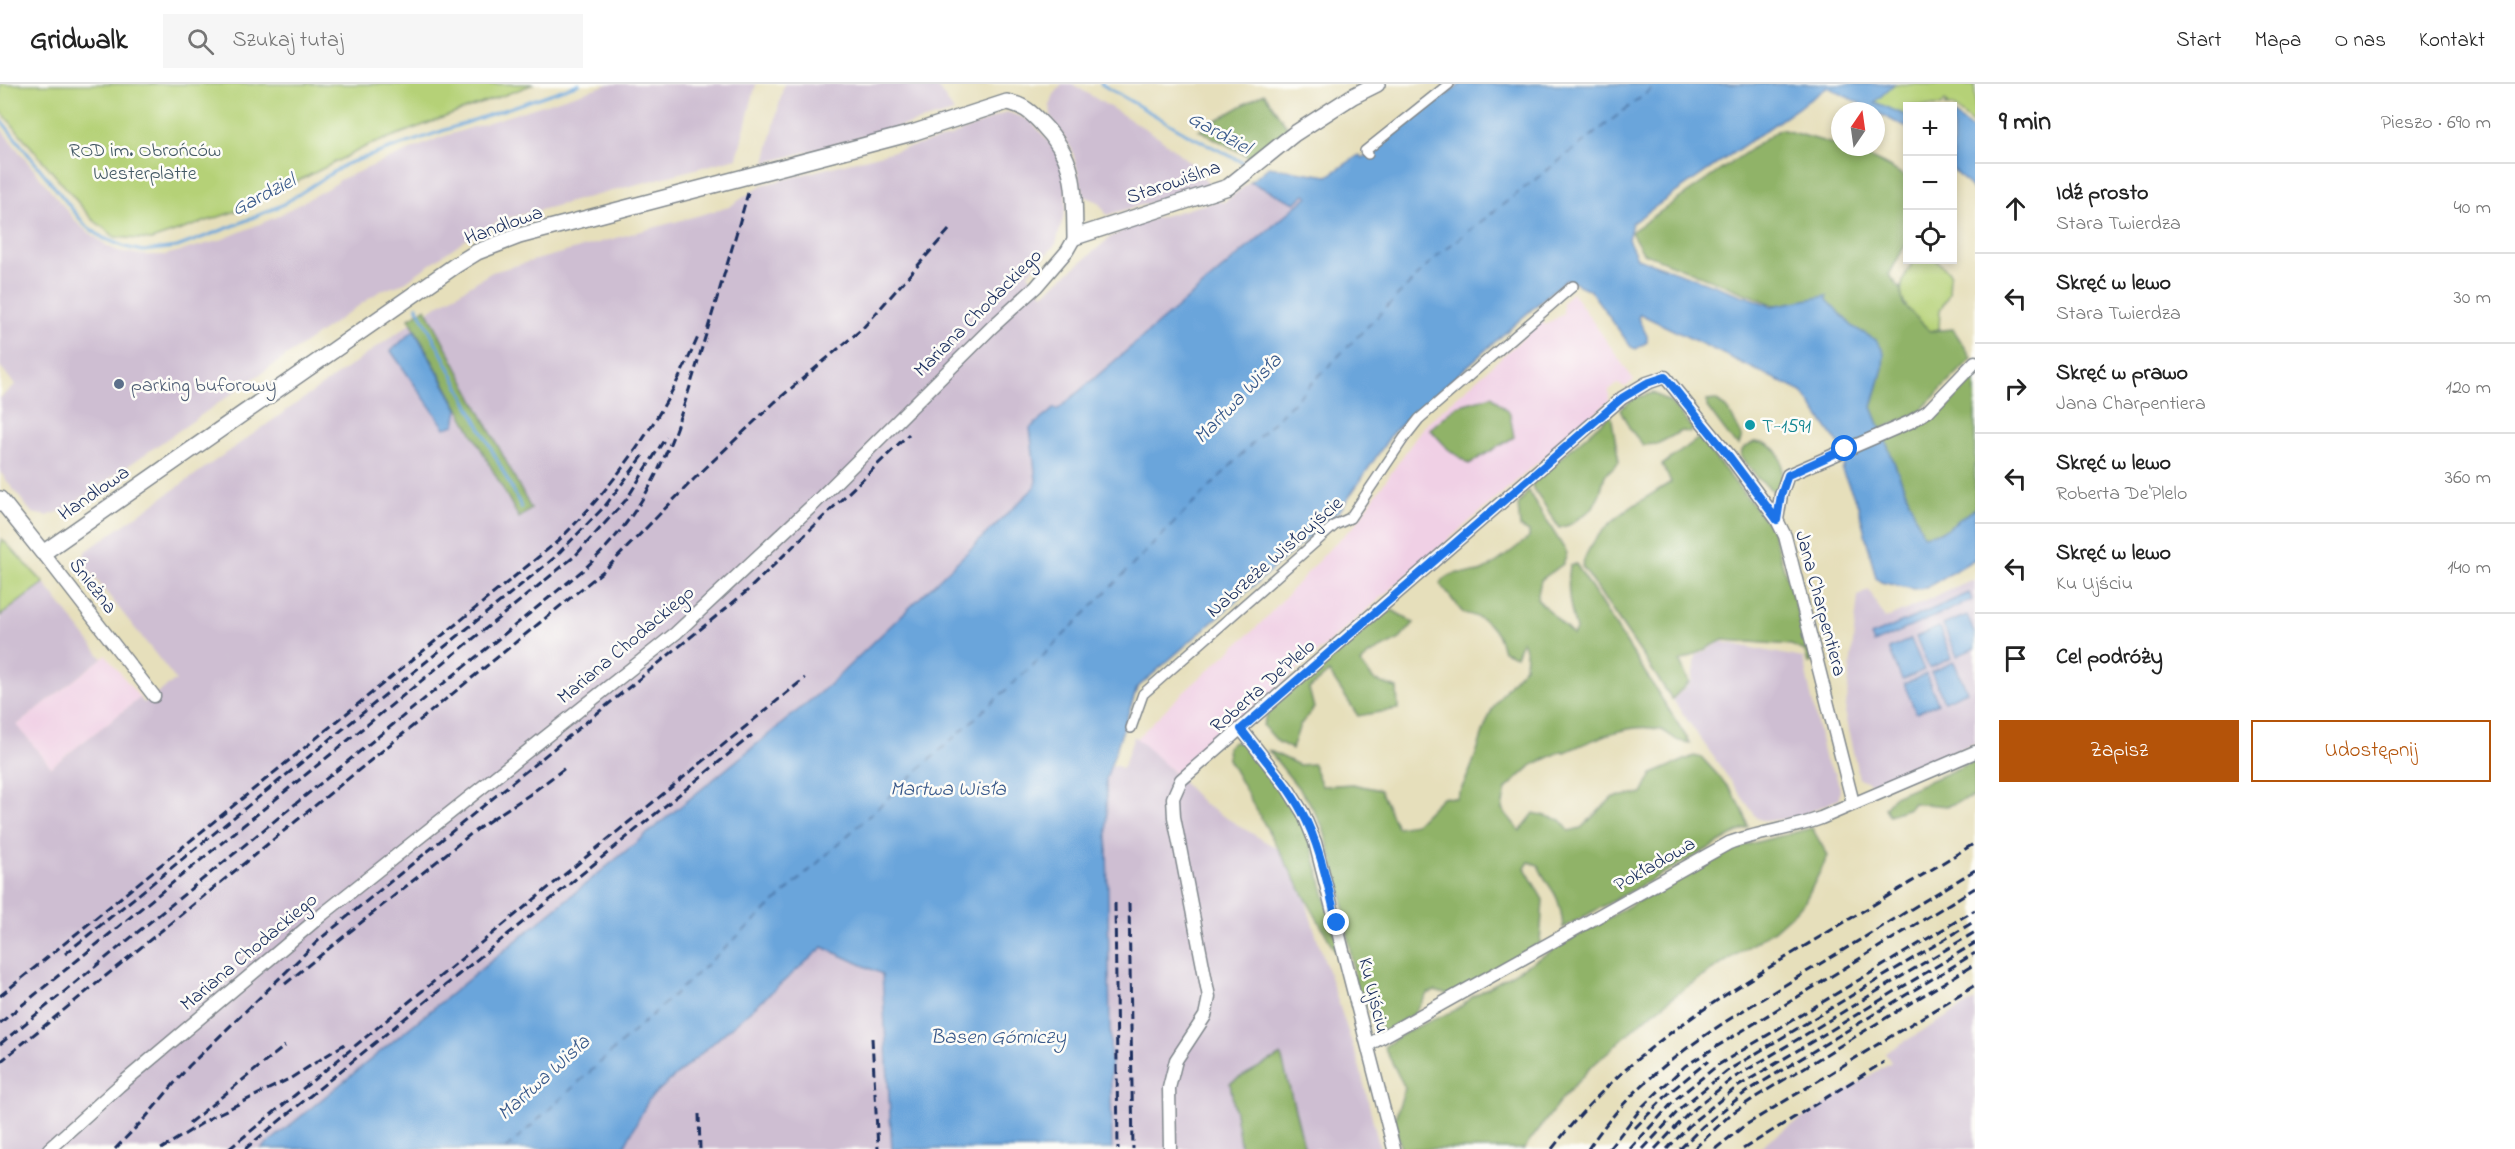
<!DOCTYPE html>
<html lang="pl">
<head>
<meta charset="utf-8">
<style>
	body { margin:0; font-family:"Indie Flower",sans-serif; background:#f6f6f6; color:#222 }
	.controls { position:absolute; right:18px; top:18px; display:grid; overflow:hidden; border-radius:0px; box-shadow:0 3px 9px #0003 }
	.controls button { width:54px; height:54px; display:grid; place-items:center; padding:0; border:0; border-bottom:2px solid #e0e0e0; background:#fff; color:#222; font:30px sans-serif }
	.compass { position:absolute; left:1831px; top:18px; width:54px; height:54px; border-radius:50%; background:#fff; box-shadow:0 3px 9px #0003; rotate:13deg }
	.stop { position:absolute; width:18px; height:18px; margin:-14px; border:4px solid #1a73e8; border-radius:50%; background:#fff }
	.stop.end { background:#1a73e8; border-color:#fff; box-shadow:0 2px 6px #0008 }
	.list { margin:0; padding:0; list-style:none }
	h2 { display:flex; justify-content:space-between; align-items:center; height:78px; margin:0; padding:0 24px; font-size:26px }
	h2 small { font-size:20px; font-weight:400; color:#767676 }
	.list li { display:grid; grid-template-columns:39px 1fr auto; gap:18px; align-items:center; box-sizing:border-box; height:90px; padding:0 24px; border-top:2px solid #e0e0e0 }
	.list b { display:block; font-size:22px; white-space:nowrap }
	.list p { margin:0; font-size:20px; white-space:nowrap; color:#767676 }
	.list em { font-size:20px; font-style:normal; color:#767676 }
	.actions { display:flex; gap:12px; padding:18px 24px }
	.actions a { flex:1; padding:14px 0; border:2px solid #b45309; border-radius:0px; text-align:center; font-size:21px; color:#b45309 }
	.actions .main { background:#b45309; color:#fff }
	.icon { flex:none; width:33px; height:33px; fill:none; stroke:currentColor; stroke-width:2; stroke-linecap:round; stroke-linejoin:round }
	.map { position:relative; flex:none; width:1975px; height:1065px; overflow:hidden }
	header { display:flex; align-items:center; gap:36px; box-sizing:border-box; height:84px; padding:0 30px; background:#fff; border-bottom:2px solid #e0e0e0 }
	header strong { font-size:28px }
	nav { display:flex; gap:33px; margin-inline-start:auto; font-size:21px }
	.search { width:420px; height:54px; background:#f6f6f6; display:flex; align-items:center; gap:15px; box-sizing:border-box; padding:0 21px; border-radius:0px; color:#767676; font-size:22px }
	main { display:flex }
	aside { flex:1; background:#fff }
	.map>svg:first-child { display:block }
	.built { fill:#f0d0e5 }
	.industrial { fill:#cebed2 }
	.green { fill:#b5d177; stroke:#68806a; stroke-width:1.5 }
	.forest { fill:#90b368; stroke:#567163; stroke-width:1.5 }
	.water { fill:#6aa5db; stroke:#426a9c; stroke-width:1.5 }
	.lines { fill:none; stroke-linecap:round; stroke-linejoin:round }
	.stream { stroke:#6aa5db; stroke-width:3 }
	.ferry { stroke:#37588a; stroke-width:1.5; stroke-dasharray:8 6; stroke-linecap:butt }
	.pedestrian-casing { stroke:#80878c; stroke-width:12 }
	.minor-casing { stroke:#80878c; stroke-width:15 }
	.tertiary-casing { stroke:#80878c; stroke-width:18 }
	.pedestrian { stroke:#fff; stroke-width:9 }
	.minor { stroke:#fff; stroke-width:12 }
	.tertiary { stroke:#fff; stroke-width:15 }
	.rail { stroke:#1b2f5e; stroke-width:3; stroke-dasharray:9 4.5; stroke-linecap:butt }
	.route { stroke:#1a73e8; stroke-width:8 }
	.service-dot { fill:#5c6f8a; stroke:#fdfcf7; stroke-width:2 }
	.culture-dot { fill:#0f9aa8; stroke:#fdfcf7; stroke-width:2 }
	.labels { text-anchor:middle; stroke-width:5; stroke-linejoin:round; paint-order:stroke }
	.park-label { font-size:20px; fill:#425864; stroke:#fdfcf7 }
	.street-label { font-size:20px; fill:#1b2f5e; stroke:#fdfcf7 }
	.service-label { font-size:20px; fill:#4e5e75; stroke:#fdfcf7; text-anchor:start }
	.culture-label { font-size:20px; fill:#0d838f; stroke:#fdfcf7; text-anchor:start }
	.water-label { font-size:21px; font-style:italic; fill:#37588a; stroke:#fdfcf7 }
</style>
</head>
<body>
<header>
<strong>Gridwalk</strong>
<div class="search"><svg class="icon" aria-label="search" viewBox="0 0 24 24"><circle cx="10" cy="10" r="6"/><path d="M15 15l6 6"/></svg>Szukaj tutaj</div>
<nav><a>Start</a><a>Mapa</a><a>O nas</a><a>Kontakt</a></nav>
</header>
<main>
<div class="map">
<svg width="1975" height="1065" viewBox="0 0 1975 1065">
	<rect width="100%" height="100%" fill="#fdfcf7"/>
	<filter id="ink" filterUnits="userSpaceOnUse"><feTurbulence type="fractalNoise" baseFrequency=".0167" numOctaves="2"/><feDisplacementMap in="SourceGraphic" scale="12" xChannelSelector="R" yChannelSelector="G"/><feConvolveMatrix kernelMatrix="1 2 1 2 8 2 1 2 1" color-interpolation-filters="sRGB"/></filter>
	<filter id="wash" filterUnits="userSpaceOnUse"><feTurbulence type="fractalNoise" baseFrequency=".008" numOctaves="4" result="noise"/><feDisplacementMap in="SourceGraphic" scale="24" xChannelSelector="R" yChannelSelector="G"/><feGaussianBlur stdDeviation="1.35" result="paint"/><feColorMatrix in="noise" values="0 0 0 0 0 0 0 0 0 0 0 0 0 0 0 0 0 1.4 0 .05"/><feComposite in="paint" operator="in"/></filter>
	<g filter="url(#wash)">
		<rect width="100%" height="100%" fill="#e6dfbb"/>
		<!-- built -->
		<path class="built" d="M1572,208L1634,296L1626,303L1617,300L1609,306V317L1259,619L1178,692L1136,655L1175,616L1260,540L1332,462L1354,442L1423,343L1542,237L1545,241L1563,230V219Z
			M106,571L140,614L51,683L17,641Z"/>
		<!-- industrial -->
		<path class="industrial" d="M609,0H756L737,74L502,136L466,155L402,200L380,207L66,425L47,432L32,429L0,388V314L15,301L0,282V44L79,141L109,163L119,167L143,171H165L218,157L274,134L337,99L339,96L439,54Z
			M784,0H936L954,28L765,79Z
			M1062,0H1072L1159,53L1193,81L1210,102L1107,131L1098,118L1084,112L1072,66L1051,33L1050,20L1054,10Z
			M1007,28L1030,36L1057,67L1066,95V123L1056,160L1028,190L1043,210L1112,152L1135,140L1216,117L1224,118L1250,98L1285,115L1292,116L1305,109L1308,112L1057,326L1055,324L1035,403L829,601L261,1065H0V532L44,499L102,574L17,641L51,683L140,614L144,619L176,596L83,479L85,468L424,230L492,188L729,123L762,101L949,53Z
			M1975,495V659L1875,701L1859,694L1845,632L1858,512L1869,506L1885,535Z
			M1722,558L1803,574L1825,677L1835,689L1840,704L1839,715L1796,734L1764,737L1757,734L1673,616L1691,598L1696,572Z
			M1134,652L1167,682L1205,721L1296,776L1310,832L1360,984L1380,1065H1112L1106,695L1112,681L1123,684Z
			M822,863L882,890L892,1065H623L649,1015Z
			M1975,916V1065H1759L1770,1055L1891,978L1885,969Z"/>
		<!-- green -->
		<path class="green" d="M0,0H534L367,62L245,124L151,156L115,153L92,135L0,26Z
			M1894,0H1975V41L1952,22H1945L1948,19L1945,17L1941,22H1908L1907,32L1874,18Z
			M1914,176H1936L1950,189L1949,210L1940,226L1939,245L1930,247C1902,220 1890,213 1914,176Z
			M2,455L44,499L0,532V464Z"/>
		<!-- forest -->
		<path class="forest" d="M1264,9L1288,44L1249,73L1199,46Z
			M1780,45C1823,57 1870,68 1907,94V158L1889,191L1901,205L1903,220L1930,247L1953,245L1972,274L1919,328L1881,345L1872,323L1883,284L1876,256L1853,243L1827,216L1775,221L1643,169L1631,148Z
			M426,224L531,425L519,434L409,234Z
			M1975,291V424L1942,448L1923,451L1884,353L1931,330Z
			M1653,309L1670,318L1693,345L1690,349L1682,347L1657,360L1643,361L1630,345L1620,325L1635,314Z
			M1492,312L1510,330L1514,353L1469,380L1448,365L1430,345L1457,322Z
			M1715,316C1730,324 1734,337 1742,352L1739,361L1733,358L1707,323V317Z
			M1611,330L1619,378L1605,391L1600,409L1592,425L1569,441L1559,444L1531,400Z
			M1699,354L1771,443L1813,578L1808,579L1805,567L1791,561L1723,556L1680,578L1689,598L1672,615L1582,482C1594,440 1637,420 1671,398L1662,381Z
			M1754,358C1786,359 1786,386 1777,410L1758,395L1741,373L1742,366Z
			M1528,407L1567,469L1563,480L1541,496L1537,515L1573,551L1576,546C1570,523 1566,505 1570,482L1576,480L1690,659C1672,658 1674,651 1661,646C1632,636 1591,657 1565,668L1562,667L1531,682L1506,705L1502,725L1520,747L1534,729L1561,736L1569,747L1581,744L1613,713L1642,710L1652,690L1694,672L1702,674C1719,692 1744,717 1748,743L1563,844C1562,832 1560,817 1553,807C1547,798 1542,791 1538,781L1529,778L1525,784L1543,816L1540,859L1449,911L1435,907L1427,910L1415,929L1383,948L1356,904L1341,805L1323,743L1308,716L1268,666L1299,681L1313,680L1322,702L1352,700L1380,706L1397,743L1415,740L1442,713L1456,714C1472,688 1476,668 1486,640C1494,618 1509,600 1525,583L1526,568L1522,557L1516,572L1503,567C1498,545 1486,533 1463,529L1440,500C1456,481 1469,493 1482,487C1499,479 1514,464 1529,454V448L1520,443L1518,421Z
			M1392,526L1414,539L1400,555L1368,571L1361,580L1374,596L1397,604L1398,625L1358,632L1329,588L1309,605L1314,624L1300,641L1292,665L1278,658L1263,641L1269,625L1351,559L1374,537Z
			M1233,658L1243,659L1299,732L1310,755L1343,881L1228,675L1227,663Z
			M1975,677V712L1947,722L1913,719L1909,724L1889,731L1885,724L1894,712Z
			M1812,744L1828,772L1804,819L1774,846L1688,902L1642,937L1589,985L1562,1015L1524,1065H1401L1394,1037L1405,1004L1384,963C1394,956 1405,948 1417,943C1436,933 1456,930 1472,913L1726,766Z
			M1281,971L1305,1065H1241L1230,999Z"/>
		<!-- water -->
		<path class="water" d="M1461,0H1894L1875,18L1907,32V44L1828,3L1632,139L1628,155L1637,174L1772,222L1827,212V216L1853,243L1876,256L1884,268L1883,284L1872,323L1923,451L1942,448L1975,424V475L1926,504L1913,505L1881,498L1876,494L1858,421L1842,387L1845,378L1844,361L1840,362L1802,308L1640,230L1638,234L1647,252V258L1636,265L1631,263L1590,206L1566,195L1393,348L1341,425L1137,604L1106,695L1112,1065H892L882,890L823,863L649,1015L623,1065H261L829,601L1035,403L1036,396L1030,344L1055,324L1057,326L1308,112L1305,110L1295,119L1250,98L1269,83L1328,92L1359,71L1362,74L1368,70Z
			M1953,30L1975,47V108L1953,85Z
			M414,246L458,325L455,341L445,344L391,267Z
			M1969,509L1972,516L1874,559L1871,552Z
			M1967,531L1975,551V564L1957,572L1943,541Z
			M1939,543L1952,574L1929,584L1916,553Z
			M1911,555L1924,586L1902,596L1889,565Z
			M1954,578L1967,607L1944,617L1931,588Z
			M1926,590L1938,619L1916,629L1904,600Z"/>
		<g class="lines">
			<!-- stream -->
			<path class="stream" d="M1101,0L1189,51L1246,80
				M0,35L85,141L103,154L125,163L143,167L177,163L233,142L282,121L346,80L579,0
				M417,222L522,424"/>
			<!-- ferry -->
			<path class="ferry" d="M506,1065L1044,571L1438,171L1658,0"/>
		</g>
	</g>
	<g filter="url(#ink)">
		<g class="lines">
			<!-- pedestrian casing -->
			<g class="pedestrian-casing">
				<path id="pedestrian" d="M1368,70L1365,67L1449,0
					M1131,644L1143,610L1335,441L1350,434L1404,354L1419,335L1573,202"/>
			</g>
			<!-- minor casing -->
			<g class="minor-casing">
				<path id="minor" d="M1777,436L1781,411L1788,391L1910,338L1928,327L1975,278
					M43,469L154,612
					M1241,645L1288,705L1303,729L1315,758L1394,1065
					M1368,961L1729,759C1759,748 1791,745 1821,734L1975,668
					M49,1065L119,1002L323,830L676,549L815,419L992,243L1036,203L1067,167L1075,153
					M1170,1065L1169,1004L1176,976L1205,932L1209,913L1174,733L1173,714L1181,696L1622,314L1647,299L1665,293L1729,371L1777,436L1785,452L1853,719"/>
			</g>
			<!-- tertiary casing -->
			<g class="tertiary-casing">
				<path id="tertiary" d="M0,415L43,469L456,181L477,168L519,152L912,49L1007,18C1023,21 1031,28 1042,40C1077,76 1074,105 1075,153L1228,103L1294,50L1353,12L1377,0"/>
			</g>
			<!-- pedestrian -->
			<use href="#pedestrian" class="pedestrian"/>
			<!-- minor -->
			<use href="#minor" class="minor"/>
			<!-- tertiary -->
			<use href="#tertiary" class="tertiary"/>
			<!-- rail -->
			<path class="rail" d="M490,736L529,711L565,684
				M1115,819L1118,1065
				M1129,819L1133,1065
				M65,870L553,475L605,422L643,372
				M285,900L472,749L496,732
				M0,912L558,457C618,398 665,331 698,253
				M0,939L575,472L626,416L666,353
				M872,954L878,1065
				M0,960L583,486C657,419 676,349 704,257C719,208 734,158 748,109
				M0,978L607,484L694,395L775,318L863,244L949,146
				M699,1030L700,1065
				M189,1039L285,962
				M1635,1044L1670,1008L1708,977
				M115,1065L146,1033L189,982L320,855L746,508L909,350
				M161,1065L212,1033L291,994L348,958
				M229,1065L805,594
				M245,1065L752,651
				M1552,1065C1624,971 1704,923 1803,863C1860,829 1918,794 1975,759
				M1588,1065C1643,983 1721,940 1803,890C1860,856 1918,821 1975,786
				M1609,1065L1643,1022L1685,982L1975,804
				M1630,1065L1676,1015L1718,981L1975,826
				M1643,1065L1682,1023L1727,987L1975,837
				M1655,1065L1688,1030L1732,995L1975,848
				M1667,1065L1694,1037L1737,1003L1975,859
				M1680,1065L1702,1043L1746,1008L1975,869
				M1694,1065L1731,1030L1754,1014L1975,880
				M1715,1065L1744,1042L1975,901
				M1743,1065L1884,978"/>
		</g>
	</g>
	<g class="lines" filter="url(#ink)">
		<!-- route -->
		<path class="route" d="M1337,839C1328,803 1320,761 1302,728C1286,698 1261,672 1241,645L1622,314L1647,299L1665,293L1729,372L1777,436L1781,411L1788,391L1845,365"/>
	</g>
	<!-- markers -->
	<circle class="service-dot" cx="119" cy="300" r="6"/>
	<circle class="culture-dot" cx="1750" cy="341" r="6"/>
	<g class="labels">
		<!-- park labels -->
		<g class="park-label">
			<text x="145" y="72">ROD im. Obrońców<tspan x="145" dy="23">Westerplatte</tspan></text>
		</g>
		<!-- street labels -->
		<g class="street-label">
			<text transform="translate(1173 97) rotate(-19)" y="7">Starowiślna</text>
			<text transform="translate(503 140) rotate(-20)" y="7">Handlowa</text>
			<text transform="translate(977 228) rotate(-45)" y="7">Mariana Chodackiego</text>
			<text transform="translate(93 408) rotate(-35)" y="7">Handlowa</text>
			<text transform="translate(1274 472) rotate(-41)" y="7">Nabrzeże Wisłoujście</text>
			<text transform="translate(94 501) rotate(52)" y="7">Śnieżna</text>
			<text transform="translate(1822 519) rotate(75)" y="7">Jana Charpentiera</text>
			<text transform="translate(625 560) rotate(-40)" y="7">Mariana Chodackiego</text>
			<text transform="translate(1262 601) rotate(-41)" y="7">Roberta De'Plelo</text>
			<text transform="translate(1654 779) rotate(-30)" y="7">Pokładowa</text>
			<text transform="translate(248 867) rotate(-40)" y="7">Mariana Chodackiego</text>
			<text transform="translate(1375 911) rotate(76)" y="7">Ku Ujściu</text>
		</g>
		<!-- service labels -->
		<g class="service-label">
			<text x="131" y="307">parking buforowy</text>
		</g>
		<!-- culture labels -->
		<g class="culture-label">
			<text x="1762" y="348">T-1591</text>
		</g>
		<!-- water labels -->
		<g class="water-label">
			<text transform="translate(1220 48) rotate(29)" y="7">Gardziel</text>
			<text transform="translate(263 110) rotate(-27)" y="7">Gardziel</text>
			<text transform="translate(1237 314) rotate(-46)" y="7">Martwa Wisła</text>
			<text x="948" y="711">Martwa Wisła</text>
			<text x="998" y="959">Basen Górniczy</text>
			<text transform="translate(543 993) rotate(-42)" y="7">Martwa Wisła</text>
		</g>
	</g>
</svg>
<div class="controls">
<button>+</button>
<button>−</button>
<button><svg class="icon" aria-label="locate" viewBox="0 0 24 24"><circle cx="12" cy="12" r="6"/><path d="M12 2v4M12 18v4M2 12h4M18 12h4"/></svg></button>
</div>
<svg class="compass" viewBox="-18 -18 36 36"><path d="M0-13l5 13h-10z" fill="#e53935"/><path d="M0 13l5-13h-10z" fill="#767676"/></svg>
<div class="stop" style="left:1845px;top:365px"></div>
<div class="stop end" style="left:1337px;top:839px"></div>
</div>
<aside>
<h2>9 min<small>Pieszo · 690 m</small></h2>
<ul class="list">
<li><svg class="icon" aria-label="ahead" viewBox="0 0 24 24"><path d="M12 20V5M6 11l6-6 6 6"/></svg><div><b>Idź prosto</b><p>Stara Twierdza</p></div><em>40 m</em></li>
<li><svg class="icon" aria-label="left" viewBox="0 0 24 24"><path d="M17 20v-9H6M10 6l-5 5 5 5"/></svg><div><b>Skręć w lewo</b><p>Stara Twierdza</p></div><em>30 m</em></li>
<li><svg class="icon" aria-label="right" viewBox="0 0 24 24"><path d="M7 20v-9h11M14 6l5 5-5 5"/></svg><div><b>Skręć w prawo</b><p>Jana Charpentiera</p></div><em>120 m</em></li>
<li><svg class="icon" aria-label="left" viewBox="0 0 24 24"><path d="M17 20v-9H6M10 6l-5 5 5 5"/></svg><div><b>Skręć w lewo</b><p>Roberta De'Plelo</p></div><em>360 m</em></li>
<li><svg class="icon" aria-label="left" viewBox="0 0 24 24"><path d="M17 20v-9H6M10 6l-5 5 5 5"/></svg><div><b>Skręć w lewo</b><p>Ku Ujściu</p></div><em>140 m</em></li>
<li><svg class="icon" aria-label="arrive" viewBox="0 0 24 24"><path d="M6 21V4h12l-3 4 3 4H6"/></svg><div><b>Cel podróży</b></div></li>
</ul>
<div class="actions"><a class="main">Zapisz</a><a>Udostępnij</a></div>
</aside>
</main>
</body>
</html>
